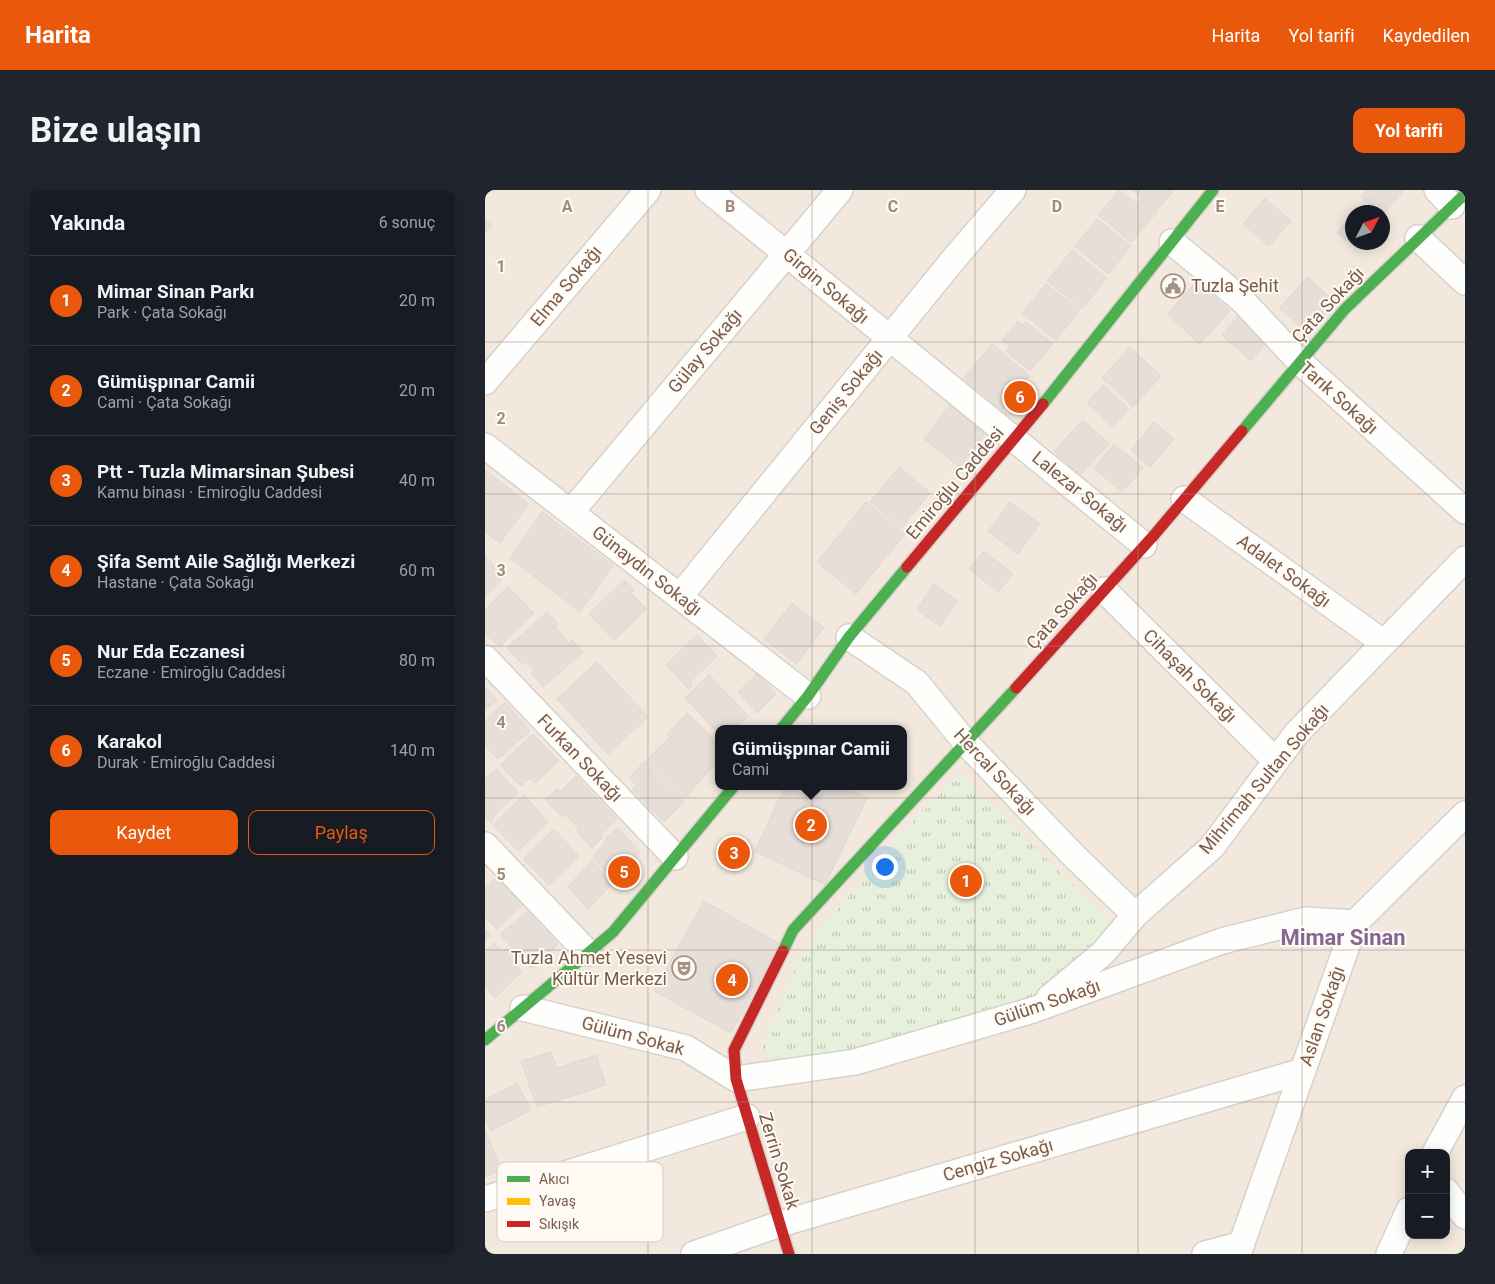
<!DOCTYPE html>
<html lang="tr">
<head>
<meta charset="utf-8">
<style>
	body { margin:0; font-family:Roboto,sans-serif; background:#20242c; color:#f1f3f6 }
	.controls { position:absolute; right:15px; bottom:15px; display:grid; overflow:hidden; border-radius:10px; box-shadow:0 2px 12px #0003 }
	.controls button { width:45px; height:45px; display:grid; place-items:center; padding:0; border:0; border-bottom:1px solid #363941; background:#171b24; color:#f1f3f6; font:25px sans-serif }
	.compass { position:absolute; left:860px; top:15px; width:45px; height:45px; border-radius:50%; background:#171b24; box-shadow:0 2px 12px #0003; rotate:49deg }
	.you { position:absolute; left:399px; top:676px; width:18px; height:18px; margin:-12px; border:4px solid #fff; border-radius:50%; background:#1a73e8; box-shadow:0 0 0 8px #1a73e833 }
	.badge { display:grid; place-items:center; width:32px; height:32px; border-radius:50%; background:#ea580c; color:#fff; font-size:16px; font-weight:700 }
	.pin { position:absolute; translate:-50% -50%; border:2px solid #fff; box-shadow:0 1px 5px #0006 }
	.popup { position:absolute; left:230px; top:535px; width:192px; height:65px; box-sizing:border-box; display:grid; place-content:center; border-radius:10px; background:#171b24; filter:drop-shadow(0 1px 4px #0005); font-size:16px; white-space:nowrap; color:#9ea1a6 }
	.popup b { font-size:19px; color:#f1f3f6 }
	.popup::after { content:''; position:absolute; left:50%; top:100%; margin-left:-10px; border:10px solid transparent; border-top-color:#171b24 }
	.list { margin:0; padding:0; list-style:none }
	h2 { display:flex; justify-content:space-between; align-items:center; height:65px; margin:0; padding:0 20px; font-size:21px }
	h2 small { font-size:16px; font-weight:400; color:#9ea1a6 }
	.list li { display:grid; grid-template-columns:32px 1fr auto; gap:15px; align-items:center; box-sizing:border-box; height:90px; padding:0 20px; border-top:1px solid #363941 }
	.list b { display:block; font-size:19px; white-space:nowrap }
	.list p { margin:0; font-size:16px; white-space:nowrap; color:#9ea1a6 }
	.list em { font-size:16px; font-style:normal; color:#9ea1a6 }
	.actions { display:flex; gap:10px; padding:15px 20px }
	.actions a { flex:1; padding:11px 0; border:1px solid #ea580c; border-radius:10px; text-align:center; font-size:18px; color:#ea580c }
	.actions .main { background:#ea580c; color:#fff }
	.map { position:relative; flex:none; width:980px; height:1064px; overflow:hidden; border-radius:10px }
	header { display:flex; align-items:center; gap:30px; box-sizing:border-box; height:70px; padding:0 25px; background:#ea580c; color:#fff }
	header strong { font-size:24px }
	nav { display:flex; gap:28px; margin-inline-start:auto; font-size:18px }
	.intro { display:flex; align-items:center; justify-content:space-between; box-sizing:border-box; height:120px; padding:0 30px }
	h1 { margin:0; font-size:35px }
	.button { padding:12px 22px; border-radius:10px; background:#ea580c; color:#fff; font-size:18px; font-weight:700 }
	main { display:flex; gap:30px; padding:0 30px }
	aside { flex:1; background:#171b24; border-radius:10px; box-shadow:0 2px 12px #0003 }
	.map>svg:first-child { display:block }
	.residential { fill:#f2e8de; fill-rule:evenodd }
	.grass { fill:url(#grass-tufts) }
	.building { fill:#e6ded7; stroke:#e2d8d2 }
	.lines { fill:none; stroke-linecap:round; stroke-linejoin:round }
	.street-casing { stroke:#d7d1cb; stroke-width:28 }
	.fast-casing { stroke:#d9d2cb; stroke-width:14 }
	.jam-casing { stroke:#d9d2cb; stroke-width:14 }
	.street { stroke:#fefefd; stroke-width:25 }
	.fast { stroke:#4caf50; stroke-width:11 }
	.jam { stroke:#c62828; stroke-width:11 }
	.grid { fill:none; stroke:#9f8a7d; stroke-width:1; stroke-opacity:0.55 }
	.labels { text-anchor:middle; stroke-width:4; stroke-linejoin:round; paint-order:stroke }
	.street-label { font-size:18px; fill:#7a5c4d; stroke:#fffaf3 }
	.poi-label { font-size:18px; fill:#7a5c4d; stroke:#fffaf3; text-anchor:start }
	.district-label { font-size:22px; font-weight:bold; fill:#846695; stroke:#fffaf3 }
	.key { fill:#fffaf3; stroke:#d7cbc1; stroke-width:1 }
	.key-label { font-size:14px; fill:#7a5c4d }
	.grid-label { font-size:16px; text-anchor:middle; font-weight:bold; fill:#9f8a7d; stroke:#fffaf3; stroke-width:4; stroke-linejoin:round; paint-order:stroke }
</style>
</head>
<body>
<header>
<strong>Harita</strong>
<nav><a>Harita</a><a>Yol tarifi</a><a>Kaydedilen</a></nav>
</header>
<div class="intro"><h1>Bize ulaşın</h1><a class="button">Yol tarifi</a></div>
<main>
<aside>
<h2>Yakında<small>6 sonuç</small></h2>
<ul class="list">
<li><span class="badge">1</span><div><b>Mimar Sinan Parkı</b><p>Park · Çata Sokağı</p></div><em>20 m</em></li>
<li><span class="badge">2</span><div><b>Gümüşpınar Camii</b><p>Cami · Çata Sokağı</p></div><em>20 m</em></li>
<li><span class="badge">3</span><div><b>Ptt - Tuzla Mimarsinan Şubesi</b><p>Kamu binası · Emiroğlu Caddesi</p></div><em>40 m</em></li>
<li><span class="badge">4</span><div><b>Şifa Semt Aile Sağlığı Merkezi</b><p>Hastane · Çata Sokağı</p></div><em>60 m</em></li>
<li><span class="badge">5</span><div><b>Nur Eda Eczanesi</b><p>Eczane · Emiroğlu Caddesi</p></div><em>80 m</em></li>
<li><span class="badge">6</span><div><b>Karakol</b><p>Durak · Emiroğlu Caddesi</p></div><em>140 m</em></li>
</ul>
<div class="actions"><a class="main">Kaydet</a><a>Paylaş</a></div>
</aside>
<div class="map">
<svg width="980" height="1064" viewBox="0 0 980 1064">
	<defs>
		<pattern id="grass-tufts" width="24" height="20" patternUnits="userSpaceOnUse" patternTransform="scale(1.25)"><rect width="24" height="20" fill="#e7f0db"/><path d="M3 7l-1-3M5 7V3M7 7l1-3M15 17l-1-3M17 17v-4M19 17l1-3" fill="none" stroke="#c0c6b4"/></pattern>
	</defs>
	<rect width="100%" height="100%" fill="#f9f5f0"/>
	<!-- residential -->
	<path class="residential" d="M0,0H980V1064H0ZM868,22H898V52H868ZM234,539H418V596H234ZM924,963H961V1045H924Z"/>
	<!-- grass -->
	<path class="grass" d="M474,583L629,735L608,759L543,809L356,865L296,869L277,859L318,761L413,648Z"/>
	<!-- building -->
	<path class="building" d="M634,0L652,14L656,8L672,22L646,52L613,25Z
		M647,0H689L672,20Z
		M882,0H916L918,2L898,25V22H893L876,7Z
		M780,8L806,31L784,56L758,34Z
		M868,24V52H875L871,58L852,43Z
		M0,28L7,36L0,43Z
		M612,29L646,56L623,84L590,56Z
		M587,60L622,88L597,119L562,91Z
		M823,87L851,113L823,143L794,118Z
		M712,91L745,121L715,154L682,124Z
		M561,94L595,120L571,150L537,123Z
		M755,124L784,150L766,171L737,145Z
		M533,131L538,135L541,132L568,154L545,181L521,161L525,156L517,150Z
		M507,154L545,186L517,220L479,188Z
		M645,157L676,186L648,217L617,188Z
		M618,195L644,219L628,237L602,213Z
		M465,215L501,243L475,277L439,249Z
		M598,230L624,254L595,285L569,261Z
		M669,232L689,249L665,277L646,260Z
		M629,254L658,278L637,302L609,278Z
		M414,277L445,303L416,338L385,312Z
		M0,280L44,314L15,353L0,342Z
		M381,312L420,344L371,404L332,372Z
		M525,312L555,334L533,364L503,341Z
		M57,322L128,375L95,422L25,368Z
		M499,361L528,384L513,402L484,379Z
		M0,366L20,386L0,407Z
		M139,390L149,400L146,403L162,419L129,450L104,424Z
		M449,394L473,411L455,436L432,420Z
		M23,397L49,423L14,457L0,443V420Z
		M307,413L339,438L311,474L279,449Z
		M62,422L73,434L70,437L84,453L87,450L98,462L58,497L46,483L49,480L40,471L37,474L22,458Z
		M212,445L232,466L205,492L208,495L204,499L181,475Z
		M112,472L163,527L123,564L72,509Z
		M273,483L291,504L272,523L253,502Z
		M224,485L263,526L249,539H234V544L200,508Z
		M0,497L12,510L0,521Z
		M20,512L45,541L13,569L0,555V531Z
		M202,523L234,554V571L222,583L182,544Z
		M48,544L74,571L50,593L45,588L36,596L15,575Z
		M185,547L222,583L199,609L162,570Z
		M160,571L199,612L179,632L147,599L151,595L144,588Z
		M11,579L33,602L12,622L6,633L0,627V589Z
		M91,586L132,629L117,644V648L107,658L92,642L94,639L80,624L77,627L60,609L72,599L75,602Z
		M300,596H358L382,608L340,695L270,661Z
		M39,605L63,632L33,661L8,635Z
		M133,638L155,662L128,691L108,667L119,654L121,648Z
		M69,639L94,666L64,695L38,669Z
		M107,670L127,694L103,719L83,697Z
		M11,687L38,714L12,739L0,727V698Z
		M219,711L295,754L246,843L169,801Z
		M42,721L73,754L46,779L15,745Z
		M0,739L6,745L0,751Z
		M9,753L18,762L21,758L31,768L28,772L37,781L10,808L0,797V762Z
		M66,862L72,878L111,865L121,895L52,917L36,871Z
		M32,893L46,920L6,941L0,928V910Z
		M0,940L16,980L0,987Z"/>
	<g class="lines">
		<!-- street casing -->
		<g class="street-casing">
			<path id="street" d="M223,0L659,355
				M952,0L967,16
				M933,48L980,92
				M687,52L757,110L815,172L980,321
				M0,192L163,0
				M0,256L323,506
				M699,309L899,453
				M86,322L355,0
				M619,400L791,571
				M195,406L468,70L528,0
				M364,447L432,493L481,553L588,665L650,725
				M0,468L190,667
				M0,655L103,763
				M564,808L618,763L650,725L727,657L811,544L980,369
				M38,818L201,858L251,889L370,872L548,820L737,751L821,730L870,733
				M950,963L980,908
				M961,1001L980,1026
				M0,1009L262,927
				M209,1064L295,1034L818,881
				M720,1064L757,1054
				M753,1064L870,733L980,624
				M904,1064L924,1020"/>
		</g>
		<!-- fast casing -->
		<g class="fast-casing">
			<path id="fast" d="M558,214L728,0
				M757,241L860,119L980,4
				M296,539L323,506L364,447L422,377
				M298,761L308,740L531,498
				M0,850L128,742L249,596"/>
		</g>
		<!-- jam casing -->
		<g class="jam-casing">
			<path id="jam" d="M422,377L558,214
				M531,498L670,344L757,241
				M298,761L249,860L251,889L304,1064"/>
		</g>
		<!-- street -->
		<use href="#street" class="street"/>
		<!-- fast -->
		<use href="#fast" class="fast"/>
		<!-- jam -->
		<use href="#jam" class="jam"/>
	</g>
	<!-- grid -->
	<path class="grid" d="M163,0V1064M327,0V1064M490,0V1064M653,0V1064M817,0V1064M0,152H980M0,304H980M0,456H980M0,608H980M0,760H980M0,912H980"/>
	<!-- icons -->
	<defs>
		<g id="civic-ring" transform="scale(1.25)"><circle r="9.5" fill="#fffaf3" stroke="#a69286" stroke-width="1.5"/><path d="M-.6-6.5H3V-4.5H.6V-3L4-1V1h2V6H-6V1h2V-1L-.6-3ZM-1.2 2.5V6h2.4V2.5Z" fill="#a69286"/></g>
		<g id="theatre-ring" transform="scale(1.25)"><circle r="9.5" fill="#fffaf3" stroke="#a69286" stroke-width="1.5"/><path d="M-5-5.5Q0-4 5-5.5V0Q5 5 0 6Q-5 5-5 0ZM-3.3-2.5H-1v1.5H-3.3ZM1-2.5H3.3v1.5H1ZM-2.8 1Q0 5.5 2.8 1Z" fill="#a69286"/></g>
	</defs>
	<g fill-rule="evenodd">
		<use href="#civic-ring" x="688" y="96"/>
		<use href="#theatre-ring" x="199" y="778"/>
	</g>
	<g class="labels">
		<!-- street labels -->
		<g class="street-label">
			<text transform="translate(81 96) rotate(-50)" y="6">Elma Sokağı</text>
			<text transform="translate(341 96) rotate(40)" y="6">Girgin Sokağı</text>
			<text transform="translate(843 115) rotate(-47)" y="6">Çata Sokağı</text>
			<text transform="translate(220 161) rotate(-50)" y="6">Gülay Sokağı</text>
			<text transform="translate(361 202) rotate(-51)" y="6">Geniş Sokağı</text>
			<text transform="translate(854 208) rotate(42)" y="6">Tarık Sokağı</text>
			<text transform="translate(470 293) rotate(-50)" y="6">Emiroğlu Caddesi</text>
			<text transform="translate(595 302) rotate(39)" y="6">Lalezar Sokağı</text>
			<text transform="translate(162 381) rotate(38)" y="6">Günaydın Sokağı</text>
			<text transform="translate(799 381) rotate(36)" y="6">Adalet Sokağı</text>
			<text transform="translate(577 421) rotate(-48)" y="6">Çata Sokağı</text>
			<text transform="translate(705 486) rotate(45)" y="6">Cihaşah Sokağı</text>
			<text transform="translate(95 568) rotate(46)" y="6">Furkan Sokağı</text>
			<text transform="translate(510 582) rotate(47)" y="6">Hercal Sokağı</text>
			<text transform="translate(779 589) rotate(-50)" y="6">Mihrimah Sultan Sokağı</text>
			<text transform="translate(562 813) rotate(-19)" y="6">Gülüm Sokağı</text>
			<text transform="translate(837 826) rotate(-71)" y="6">Aslan Sokağı</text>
			<text transform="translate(148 846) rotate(15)" y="6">Gülüm Sokak</text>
			<text transform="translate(513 970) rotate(-16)" y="6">Cengiz Sokağı</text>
			<text transform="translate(294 971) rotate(73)" y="6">Zerrin Sokak</text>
		</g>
		<!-- poi labels -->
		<g class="poi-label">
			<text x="706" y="102">Tuzla Şehit</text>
			<text x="182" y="774" text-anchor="end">Tuzla Ahmet Yesevi<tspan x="182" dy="21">Kültür Merkezi</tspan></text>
		</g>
		<!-- district labels -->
		<g class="district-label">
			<text x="858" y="755">Mimar Sinan</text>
		</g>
	</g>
	<!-- legend -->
	<rect x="12" y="972" width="166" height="80" rx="8" class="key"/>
	<rect x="22" y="986" width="23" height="6" fill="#4caf50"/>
	<rect x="22" y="1008" width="23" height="7" fill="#ffc107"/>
	<rect x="22" y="1031" width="23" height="6" fill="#c62828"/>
	<g class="key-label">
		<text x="54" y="994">Akıcı</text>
		<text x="54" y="1016">Yavaş</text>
		<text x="54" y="1039">Sıkışık</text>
	</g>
	<g class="grid-label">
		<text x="82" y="22">A</text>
		<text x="245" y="22">B</text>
		<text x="408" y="22">C</text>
		<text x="572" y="22">D</text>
		<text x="735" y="22">E</text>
		<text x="16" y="82">1</text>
		<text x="16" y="234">2</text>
		<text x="16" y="386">3</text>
		<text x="16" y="538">4</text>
		<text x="16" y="690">5</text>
		<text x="16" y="842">6</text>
	</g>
</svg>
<div class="controls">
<button>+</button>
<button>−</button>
</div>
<svg class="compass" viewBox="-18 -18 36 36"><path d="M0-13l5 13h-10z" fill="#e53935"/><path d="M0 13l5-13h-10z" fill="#9ea1a6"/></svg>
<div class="you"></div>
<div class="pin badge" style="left:481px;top:691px">1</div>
<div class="pin badge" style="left:326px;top:635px">2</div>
<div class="popup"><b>Gümüşpınar Camii</b>Cami</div>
<div class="pin badge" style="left:249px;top:663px">3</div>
<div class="pin badge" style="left:247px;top:790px">4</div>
<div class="pin badge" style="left:139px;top:682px">5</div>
<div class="pin badge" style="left:535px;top:207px">6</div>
</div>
</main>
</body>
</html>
